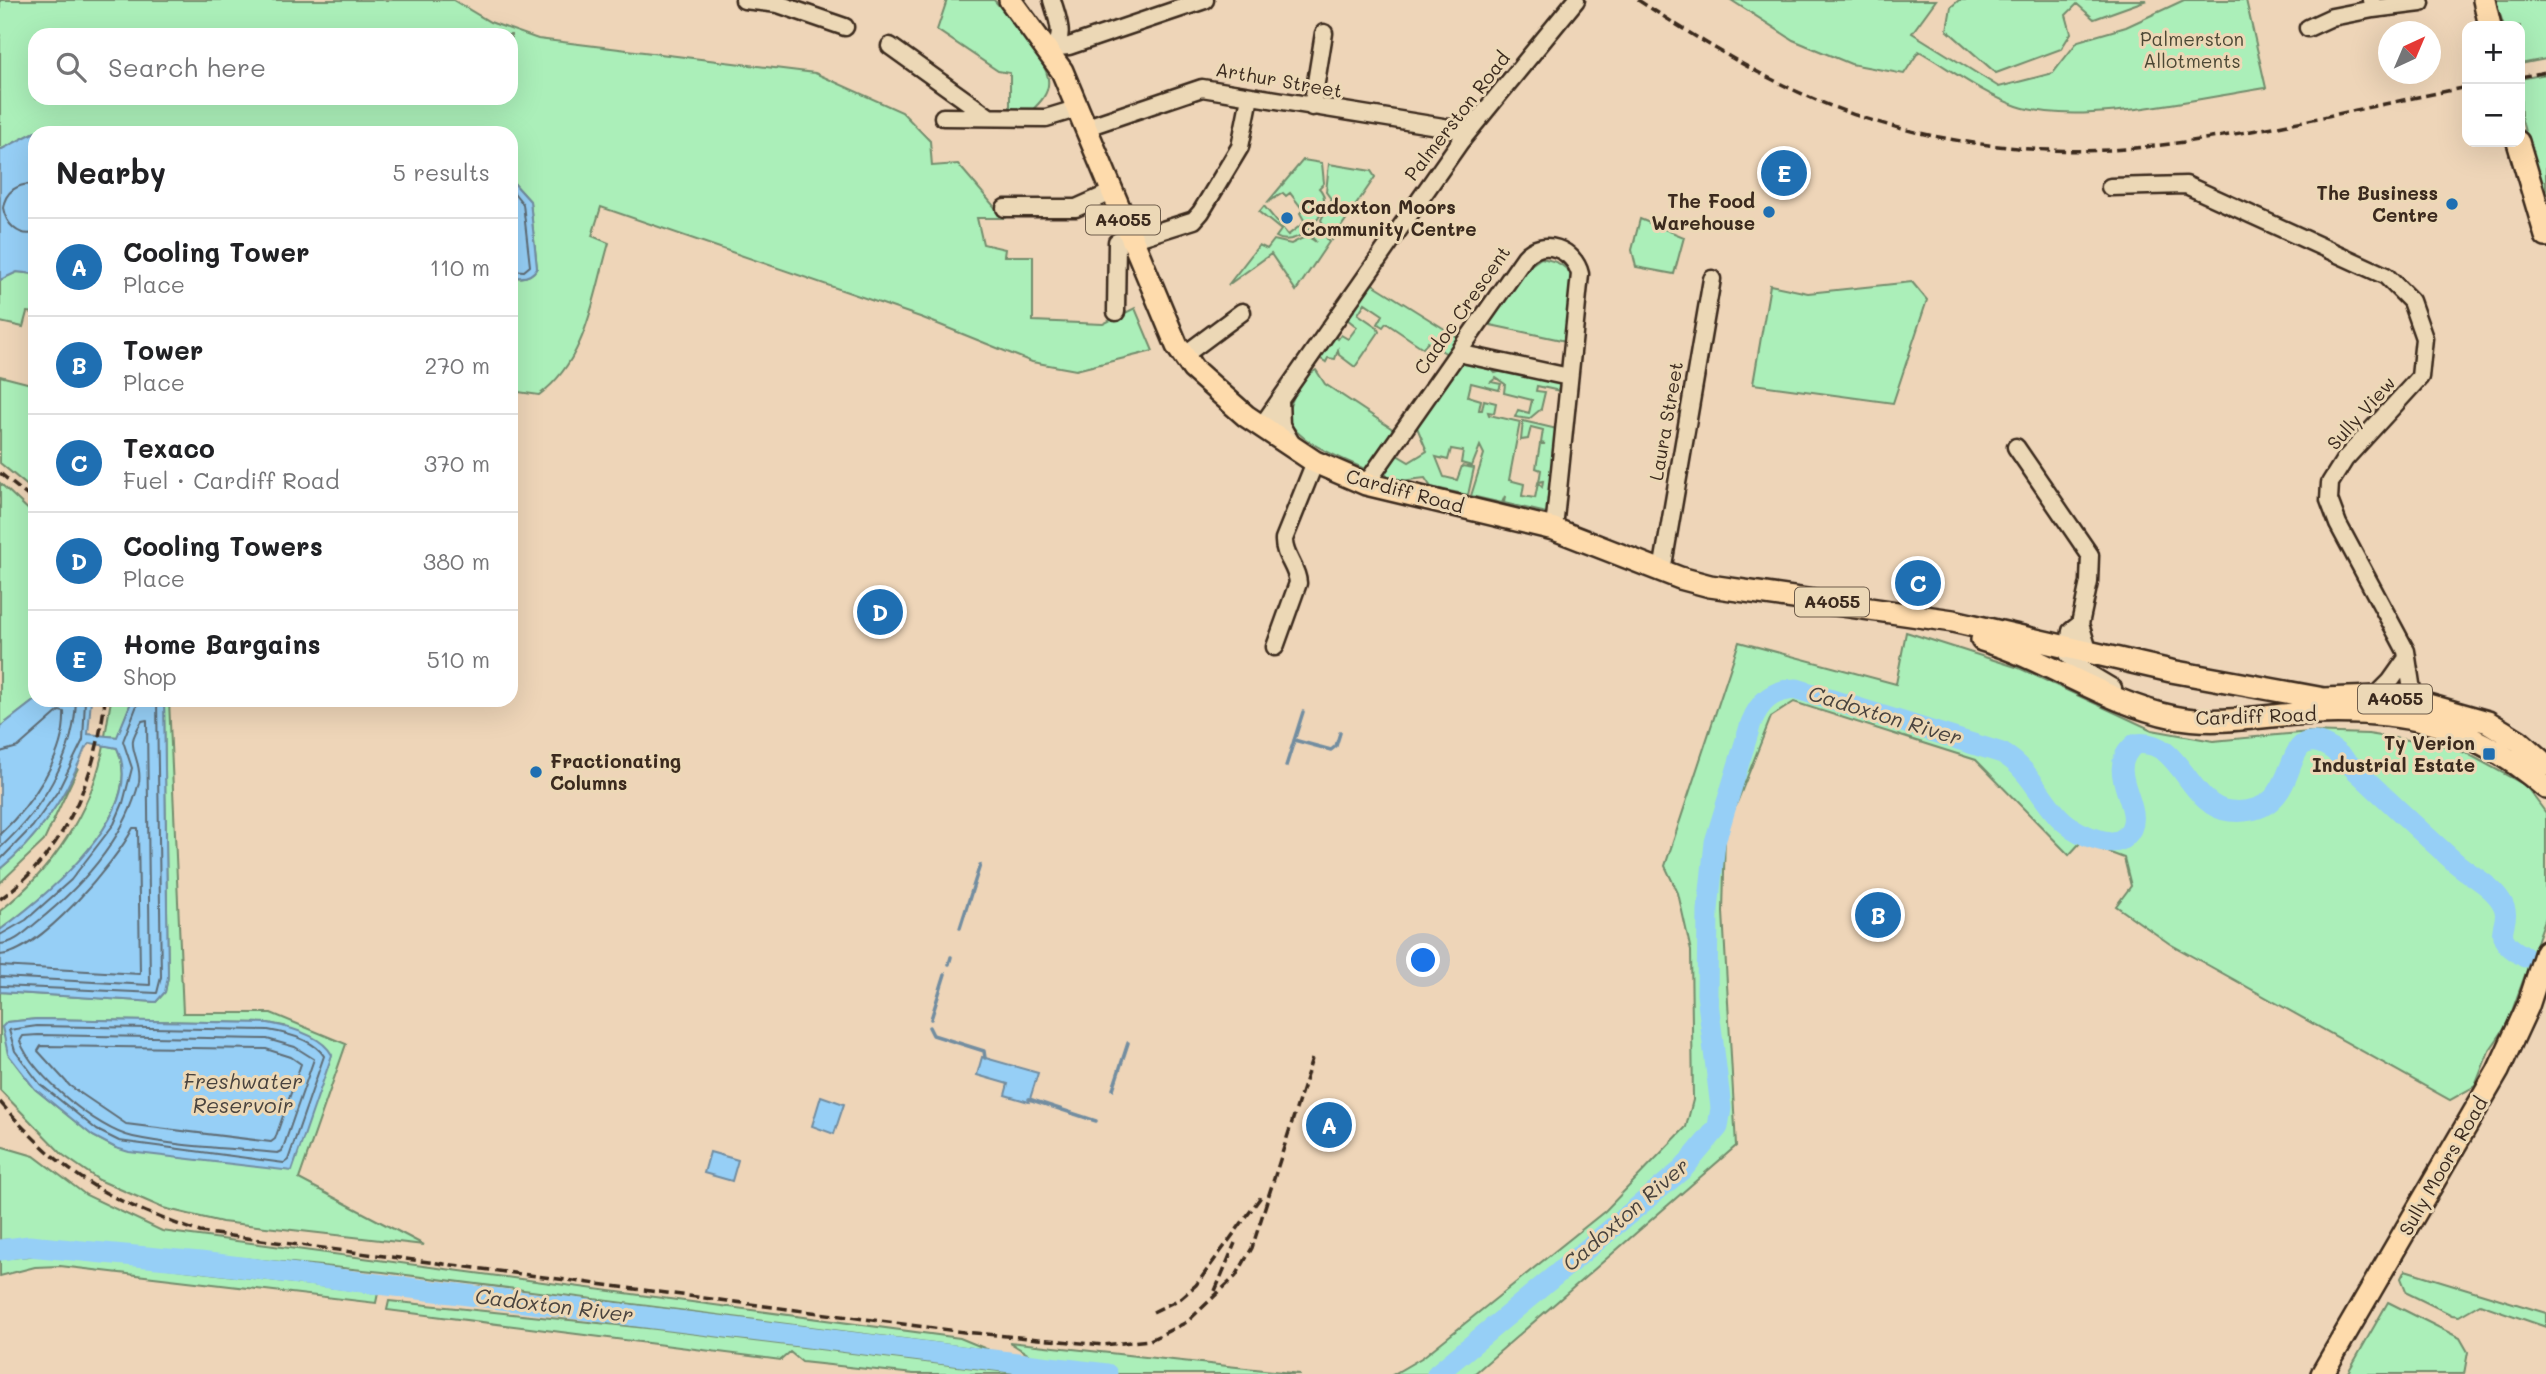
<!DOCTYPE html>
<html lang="en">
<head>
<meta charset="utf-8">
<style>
	body { margin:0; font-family:Mali,sans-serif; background:#f6f6f6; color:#202124 }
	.controls { position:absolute; right:21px; top:21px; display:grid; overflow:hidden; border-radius:14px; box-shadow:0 7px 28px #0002 }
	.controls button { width:63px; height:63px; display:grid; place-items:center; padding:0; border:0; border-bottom:2px solid #e0e0e0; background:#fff; color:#202124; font:35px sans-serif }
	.compass { position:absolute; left:2378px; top:21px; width:63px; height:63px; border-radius:50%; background:#fff; box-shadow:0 7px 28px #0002; rotate:44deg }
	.you { position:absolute; left:1424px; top:961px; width:24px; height:24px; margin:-18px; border:5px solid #fff; border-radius:50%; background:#1a73e8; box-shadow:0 0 0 10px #1a73e833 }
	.badge { display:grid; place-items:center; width:46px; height:46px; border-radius:50%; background:#1f6fb2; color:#fff; font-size:23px; font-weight:700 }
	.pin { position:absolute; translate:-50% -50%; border:4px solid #fff; box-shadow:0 2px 7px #0006 }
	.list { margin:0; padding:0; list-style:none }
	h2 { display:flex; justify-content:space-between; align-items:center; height:91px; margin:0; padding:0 28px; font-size:30px }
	h2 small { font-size:23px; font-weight:400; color:#757577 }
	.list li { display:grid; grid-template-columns:46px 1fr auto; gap:21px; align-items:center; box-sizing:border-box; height:98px; padding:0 28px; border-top:2px solid #e0e0e0 }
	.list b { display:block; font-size:26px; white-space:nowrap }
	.list p { margin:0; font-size:23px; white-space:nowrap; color:#757577 }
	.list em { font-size:23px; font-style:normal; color:#757577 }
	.icon { flex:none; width:38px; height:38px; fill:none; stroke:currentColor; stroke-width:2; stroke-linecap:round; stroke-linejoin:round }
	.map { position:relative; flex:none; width:2546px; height:1374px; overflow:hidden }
	.search { position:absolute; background:#fff; box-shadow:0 7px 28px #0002; left:28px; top:28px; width:490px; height:77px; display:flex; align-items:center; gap:18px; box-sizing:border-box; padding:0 24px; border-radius:21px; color:#757577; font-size:26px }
	.panel { position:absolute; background:#fff; box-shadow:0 7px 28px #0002; left:28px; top:126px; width:490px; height:581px; border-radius:21px }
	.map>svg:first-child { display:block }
	.green { fill:#abefb9; stroke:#738c6c; stroke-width:2; fill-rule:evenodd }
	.water { fill:#96cff6; stroke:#728da0; stroke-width:2 }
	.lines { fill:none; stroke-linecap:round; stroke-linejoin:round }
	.shore { stroke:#5f6c74; stroke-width:2 }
	.stream { stroke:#728da0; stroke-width:3.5 }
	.river { stroke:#96cff6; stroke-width:21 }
	.minor-casing { stroke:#3b2a1e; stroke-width:21 }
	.major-casing { stroke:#3b2a1e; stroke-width:26 }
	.minor { stroke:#ecd8b6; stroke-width:16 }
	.major { stroke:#fedbac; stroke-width:21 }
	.rail { stroke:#3b2a1e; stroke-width:3.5; stroke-dasharray:10 5; stroke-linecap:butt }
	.poi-dot { fill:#1f6fb2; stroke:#ecd8b6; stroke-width:2.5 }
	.labels { text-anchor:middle; stroke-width:6; stroke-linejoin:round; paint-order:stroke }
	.shield { fill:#ecd8b6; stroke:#705e4c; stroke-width:2 }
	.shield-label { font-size:18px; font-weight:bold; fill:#3b2a1e }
	.park-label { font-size:19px; fill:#4c4835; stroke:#ecd8b6 }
	.street-label { font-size:19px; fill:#3b2a1e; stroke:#ecd8b6 }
	.poi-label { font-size:19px; font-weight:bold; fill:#3b2a1e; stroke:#ecd8b6; text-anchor:end }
	.water-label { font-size:21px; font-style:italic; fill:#49433e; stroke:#ecd8b6 }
</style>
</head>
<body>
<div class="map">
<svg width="2546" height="1374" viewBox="0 0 2546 1374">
	<rect width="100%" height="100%" fill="#eed5b8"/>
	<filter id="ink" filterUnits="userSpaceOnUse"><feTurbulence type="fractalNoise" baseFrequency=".0143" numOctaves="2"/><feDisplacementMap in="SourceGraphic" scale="14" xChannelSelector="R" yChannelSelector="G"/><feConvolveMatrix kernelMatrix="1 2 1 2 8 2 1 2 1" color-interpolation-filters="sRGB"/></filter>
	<g filter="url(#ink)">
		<!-- green -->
		<path class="green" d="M0,0H453L490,22L538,39L815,73L902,112L930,141L932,166L958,164L1004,218H977L983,244L1005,249L1004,256H1033V321L1103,324L1135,308L1153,351L1076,370L1032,362L923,318L601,207L592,236L609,243C593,297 587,360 539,395L511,391V276C522,279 531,278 537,268L530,201L511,180V133L35,132L0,150ZM35,35H511V98H35Z
			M947,0H994C1008,15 1046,59 1048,79C1050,93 1040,103 1030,112L1010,114V73L998,71L937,30Z
			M1731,0H1936L1912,33L1999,87L2053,73L2078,41L2126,27L2184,0H2246L2266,88C2198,98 2080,127 2017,106C1983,94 1950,69 1919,51L1904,74L1851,64L1793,40Z
			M1959,0H2147L2094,19L2077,4L2066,15L2071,33L2061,49L1996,73L1947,30L1951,7Z
			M2495,0H2546V59L2520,64V26H2504Z
			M2546,74V208L2521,117L2520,79Z
			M1303,160L1322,163L1324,183L1319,188C1338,207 1299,251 1276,237L1281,230L1259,212L1264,206L1288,235L1305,222L1300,213L1303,210L1290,193L1286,196L1283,193L1267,203Z
			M1329,164L1371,171L1375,177L1332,240L1321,220L1331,199L1326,192Z
			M1640,219L1684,237L1674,274L1636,267L1632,250Z
			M1321,228L1329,242L1296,291L1271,254L1228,285L1259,245L1267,249L1274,240L1291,244L1307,236L1316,242L1309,234Z
			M1541,258C1554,261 1564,263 1571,275L1566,341L1486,324L1531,265Z
			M17,272L35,274V313L27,312L23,327L0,322V280Z
			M1912,282L1927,300L1893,403L1753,384L1770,285L1808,293Z
			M1371,283L1459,338L1447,354L1428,342L1423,348L1386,323L1383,327L1378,324L1383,315L1365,303L1358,314L1377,327L1379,332L1355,367L1339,355L1338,350L1335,359L1328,358L1326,362L1319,358L1335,336L1338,339L1341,335L1348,339L1357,327L1347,319Z
			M1484,360L1495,373L1505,370L1562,383L1560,391L1537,386L1536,391L1545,392L1541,409L1529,419L1515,417L1518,410L1529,413L1532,400L1504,393L1505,384L1496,378L1491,382L1501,384L1499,390L1471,383L1468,396L1481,400L1479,410H1482L1484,400L1496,403L1494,413L1488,412L1489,415L1520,422L1509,480L1524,484L1522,496L1535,498L1538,483L1542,487L1543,481L1539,482L1541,470L1536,468L1540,444H1545L1541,443L1543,430L1531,427L1528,439L1521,440L1523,421L1557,429L1551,514L1504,503L1505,496L1502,503L1471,496L1484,454L1480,446L1472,466L1461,463L1463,451L1451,449L1448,460L1436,457L1444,477L1457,480L1462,466L1474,468L1468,495L1431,487L1425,478L1391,482L1383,470L1397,455L1409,462L1427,451L1416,425L1461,361L1476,366Z
			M1316,370L1325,384L1397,432L1367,470C1343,458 1290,441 1287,413L1301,379Z
			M0,376L35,385V492L0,463Z
			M0,483L35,516V700L0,727Z
			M1906,632L2019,668L2152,730L2213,741L2309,732L2368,734L2447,746L2468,754L2525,785L2546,813V917L2507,1025L2489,1051L2475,1086L2450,1100L2170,944L2116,906L2131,886L2124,858L2081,842L2069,855L1976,760L1794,702L1771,717L1725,833L1723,912L1736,1146L1474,1374H1394L1423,1357L1605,1211L1686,1127L1693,1100L1691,951L1678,893L1665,866L1739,642L1896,684Z
			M111,700H132L118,737L105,736Z
			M164,700H169L183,1013H271L346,1044L299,1179L424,1245L222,1222L163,1208L99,1180L63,1155L0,1090V992L156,1002L165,992L168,977ZM37,1019L268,1023L284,1026L116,1148L93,1136L35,1089L8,1054L7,1022Z
			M104,745L117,748C147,814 47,896 0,930V911C52,870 92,811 104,745Z
			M78,768L44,841L0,883V869C34,841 58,807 78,768Z
			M0,1146L34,1156L86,1195L162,1231L960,1338L989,1350L383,1272L39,1238L0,1240Z
			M49,1254L378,1293L376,1303L60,1266L35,1267L0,1276V1259Z
			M2405,1270L2546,1313V1327L2480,1304L2459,1316L2452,1315L2407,1293L2401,1278Z
			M389,1301L656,1329L1023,1374H914L802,1362L790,1352L781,1360L387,1310Z
			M2388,1302L2460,1338L2468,1352L2464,1374H2347Z
			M1009,1342L1300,1374H1059Z"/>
		<!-- water -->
		<path class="water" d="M35,132L43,133H35V274L17,272L0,280V150Z
			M511,180L530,201L537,268C531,278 522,279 511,276Z
			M35,700H91L88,734L117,737L132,700H164L168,977L165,992L156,1002L0,992V930C46,896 148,813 117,748L91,743L85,748C67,795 39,837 0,869V727Z
			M37,1019L268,1023C289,1027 322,1035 332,1055L292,1171L129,1152L116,1148L93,1136L35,1089L8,1054L2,1027L7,1022Z
			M982,1057L1038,1073L1029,1102L1005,1095L1008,1084L977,1075Z
			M821,1096L844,1104L834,1134L812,1126Z
			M710,1152L738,1160L732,1181L704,1173Z"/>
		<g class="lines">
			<!-- shore -->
			<path class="shore" d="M35,185C18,182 5,192 3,208C6,224 18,237 35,233
				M511,189L523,204L530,266L524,271L511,270
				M0,752L18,747L59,711L64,712C66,756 31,805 0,834
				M0,848C42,809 74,758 76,700
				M0,860L33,826L58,791L83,740L85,700
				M0,935L26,920L71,880L114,824L123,803L132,768L123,741L139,700
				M0,944C14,944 26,931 36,923C82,886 125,840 139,782C142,765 131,752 133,740C134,734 139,726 142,721L147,720L150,985L0,977
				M0,955C39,953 116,862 133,828H138L140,974L0,966
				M0,986L157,993L161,977L157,700
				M37,1026L268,1030C286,1033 314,1040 324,1056L288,1160L284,1163L119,1141L97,1130L40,1084L15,1051L9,1030Z
				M38,1035L267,1039L295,1047L314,1059L282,1151L278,1153C230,1148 180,1147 133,1137C98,1130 31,1074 20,1041L23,1036Z
				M41,1046L266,1049L291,1057L301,1064L275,1139L271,1142L126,1124L70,1086L38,1051Z"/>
			<!-- stream -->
			<path class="stream" d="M1294,740L1331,750L1336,746L1340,733
				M1286,766L1303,712
				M960,928L980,865
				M949,964L951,957
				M931,1019L945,974
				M929,1027L933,1035L984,1051L985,1058
				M1113,1089L1128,1043
				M1029,1099L1096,1121"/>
			<!-- river -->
			<path class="river" d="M0,1250L29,1246L200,1262L1107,1374
				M1437,1374L1683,1169L1718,1127L1721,1108L1707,994L1708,910L1715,842L1751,723C1760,701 1772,690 1797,689L2002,753C2044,777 2044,827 2100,840C2109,842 2117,844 2125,837C2153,811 2099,774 2135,744C2181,736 2188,807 2230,811C2302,818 2280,736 2315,742C2334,745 2349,765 2362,776C2393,805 2424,835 2456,863C2470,875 2491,885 2501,901C2517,926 2482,933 2525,957"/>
			<!-- minor casing -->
			<g class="minor-casing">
				<path id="minor" d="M744,0L778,4L845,27
					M2373,9L2421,3
					M2308,28L2332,17L2373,9L2371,0
					M890,46L989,117
					M1058,47L1069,46L1205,0
					M1051,53C1067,37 1057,18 1052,0
					M1312,107L1324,33
					M943,117L1046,118L1079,108
					M1087,127L1202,88L1468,131
					M2110,187L2186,185L2386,276L2411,301L2424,338L2420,377L2345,459L2330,483L2329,500L2338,524L2406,651L2415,710
					M1005,208H1076L1112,192
					M1131,240L1194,220L1201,212L1240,147L1250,97
					M1116,312L1117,242L1129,235
					M1458,353L1569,377
					M1183,356L1242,312
					M1280,400L1281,425L1293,446
					M1261,427L1460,142L1576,0
					M2016,447L2090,555L2089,582L2080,624L2089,653
					M1366,484L1525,257C1543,237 1574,249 1580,274L1554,529
					M1662,571L1712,279
					M2080,624L2071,631L2068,654L2081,669L2113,688
					M1275,647L1298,583C1297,566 1283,556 1284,539L1315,462
					M2375,697L2390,682L2407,658"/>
			</g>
			<!-- major casing -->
			<g class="major-casing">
				<path id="major" d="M1010,0L1062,71L1177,346L1193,369L1246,416L1315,462L1366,484L1554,529L1680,578L1710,586L1953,621L2171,671L2324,699L2375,697L2414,701L2488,722L2519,741L2546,765
					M2484,0L2490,26
					M2518,142L2546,236
					M1982,640C2049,660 2105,703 2174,717C2215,725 2253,717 2295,714C2397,707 2468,720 2546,788
					M2322,1374L2498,1071L2528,1006L2546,951"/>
			</g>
			<!-- minor -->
			<use href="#minor" class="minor"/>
			<!-- major -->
			<use href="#major" class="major"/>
			<!-- rail -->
			<path class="rail" d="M1638,0C1704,43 1772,85 1847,112C1935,144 2052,158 2145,147C2253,135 2360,108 2467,87
				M2520,77L2546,72
				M0,473L35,502
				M0,899C65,853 96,777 105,700
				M0,1102C65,1177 107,1200 200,1232L964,1332L1103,1345L1150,1340L1187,1322L1236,1276L1252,1248L1312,1059
				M1215,1291L1235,1243
				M1153,1312L1180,1299L1196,1285L1263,1194"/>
		</g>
	</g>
	<!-- markers -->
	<g class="poi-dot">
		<circle cx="2452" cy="204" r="7"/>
		<circle cx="1769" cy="212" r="7"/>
		<circle cx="1287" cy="218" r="7"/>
		<rect x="2482" y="747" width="14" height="14" rx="3.5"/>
		<circle cx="536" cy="772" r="7"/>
	</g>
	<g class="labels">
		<!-- shield labels -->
		<g class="shield">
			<rect x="1086" y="205.5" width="74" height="29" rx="5"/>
			<rect x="1795" y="587.5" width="74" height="29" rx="5"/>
			<rect x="2358" y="684.5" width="74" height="29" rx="5"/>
		</g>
		<g class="shield-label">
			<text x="1123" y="226">A4055</text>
			<text x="1832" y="608">A4055</text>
			<text x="2395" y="705">A4055</text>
		</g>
		<!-- park labels -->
		<g class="park-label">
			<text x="2192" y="46">Palmerston<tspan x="2192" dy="22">Allotments</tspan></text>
		</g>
		<!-- street labels -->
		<g class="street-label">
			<text transform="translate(1279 80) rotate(10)" y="7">Arthur Street</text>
			<text transform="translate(1457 116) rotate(-52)" y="7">Palmerston Road</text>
			<text transform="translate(1462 310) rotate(-55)" y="7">Cadoc Crescent</text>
			<text transform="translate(2361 413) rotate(-48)" y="7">Sully View</text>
			<text transform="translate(1666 421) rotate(-80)" y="7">Laura Street</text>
			<text transform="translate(1405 491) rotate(15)" y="7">Cardiff Road</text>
			<text transform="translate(2256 716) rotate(-2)" y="7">Cardiff Road</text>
			<text transform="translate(2443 1166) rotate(-60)" y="7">Sully Moors Road</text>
		</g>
		<!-- poi labels -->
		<g class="poi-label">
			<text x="2438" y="200">The Business<tspan x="2438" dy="22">Centre</tspan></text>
			<text x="1755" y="208">The Food<tspan x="1755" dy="22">Warehouse</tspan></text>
			<text x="1301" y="214" text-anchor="start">Cadoxton Moors<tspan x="1301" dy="22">Community Centre</tspan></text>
			<text x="2475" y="750">Ty Verion<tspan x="2475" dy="22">Industrial Estate</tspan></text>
			<text x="550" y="768" text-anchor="start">Fractionating<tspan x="550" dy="22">Columns</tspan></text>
		</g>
		<!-- water labels -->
		<g class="water-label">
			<text transform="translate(1885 716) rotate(17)" y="7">Cadoxton River</text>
			<text x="243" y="1089">Freshwater<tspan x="243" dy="24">Reservoir</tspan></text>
			<text transform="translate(1626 1215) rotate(-41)" y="7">Cadoxton River</text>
			<text transform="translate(554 1306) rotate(7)" y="7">Cadoxton River</text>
		</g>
	</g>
</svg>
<div class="controls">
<button>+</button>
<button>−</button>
</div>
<svg class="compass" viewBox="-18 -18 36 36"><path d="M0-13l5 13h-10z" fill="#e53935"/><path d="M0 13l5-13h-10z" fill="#757577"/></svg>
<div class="you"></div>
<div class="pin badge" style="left:1329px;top:1125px">A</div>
<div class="pin badge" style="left:1878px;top:915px">B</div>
<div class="pin badge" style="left:1918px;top:583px">C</div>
<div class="pin badge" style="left:880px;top:612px">D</div>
<div class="pin badge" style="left:1784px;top:173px">E</div>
<div class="search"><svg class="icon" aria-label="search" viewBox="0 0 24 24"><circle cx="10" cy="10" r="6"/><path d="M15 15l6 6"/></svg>Search here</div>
<section class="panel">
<h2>Nearby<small>5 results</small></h2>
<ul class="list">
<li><span class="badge">A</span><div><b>Cooling Tower</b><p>Place</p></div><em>110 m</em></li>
<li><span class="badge">B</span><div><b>Tower</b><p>Place</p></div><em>270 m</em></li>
<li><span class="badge">C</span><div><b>Texaco</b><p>Fuel · Cardiff Road</p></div><em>370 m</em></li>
<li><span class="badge">D</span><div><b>Cooling Towers</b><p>Place</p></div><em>380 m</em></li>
<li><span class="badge">E</span><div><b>Home Bargains</b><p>Shop</p></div><em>510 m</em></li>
</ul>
</section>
</div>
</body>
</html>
